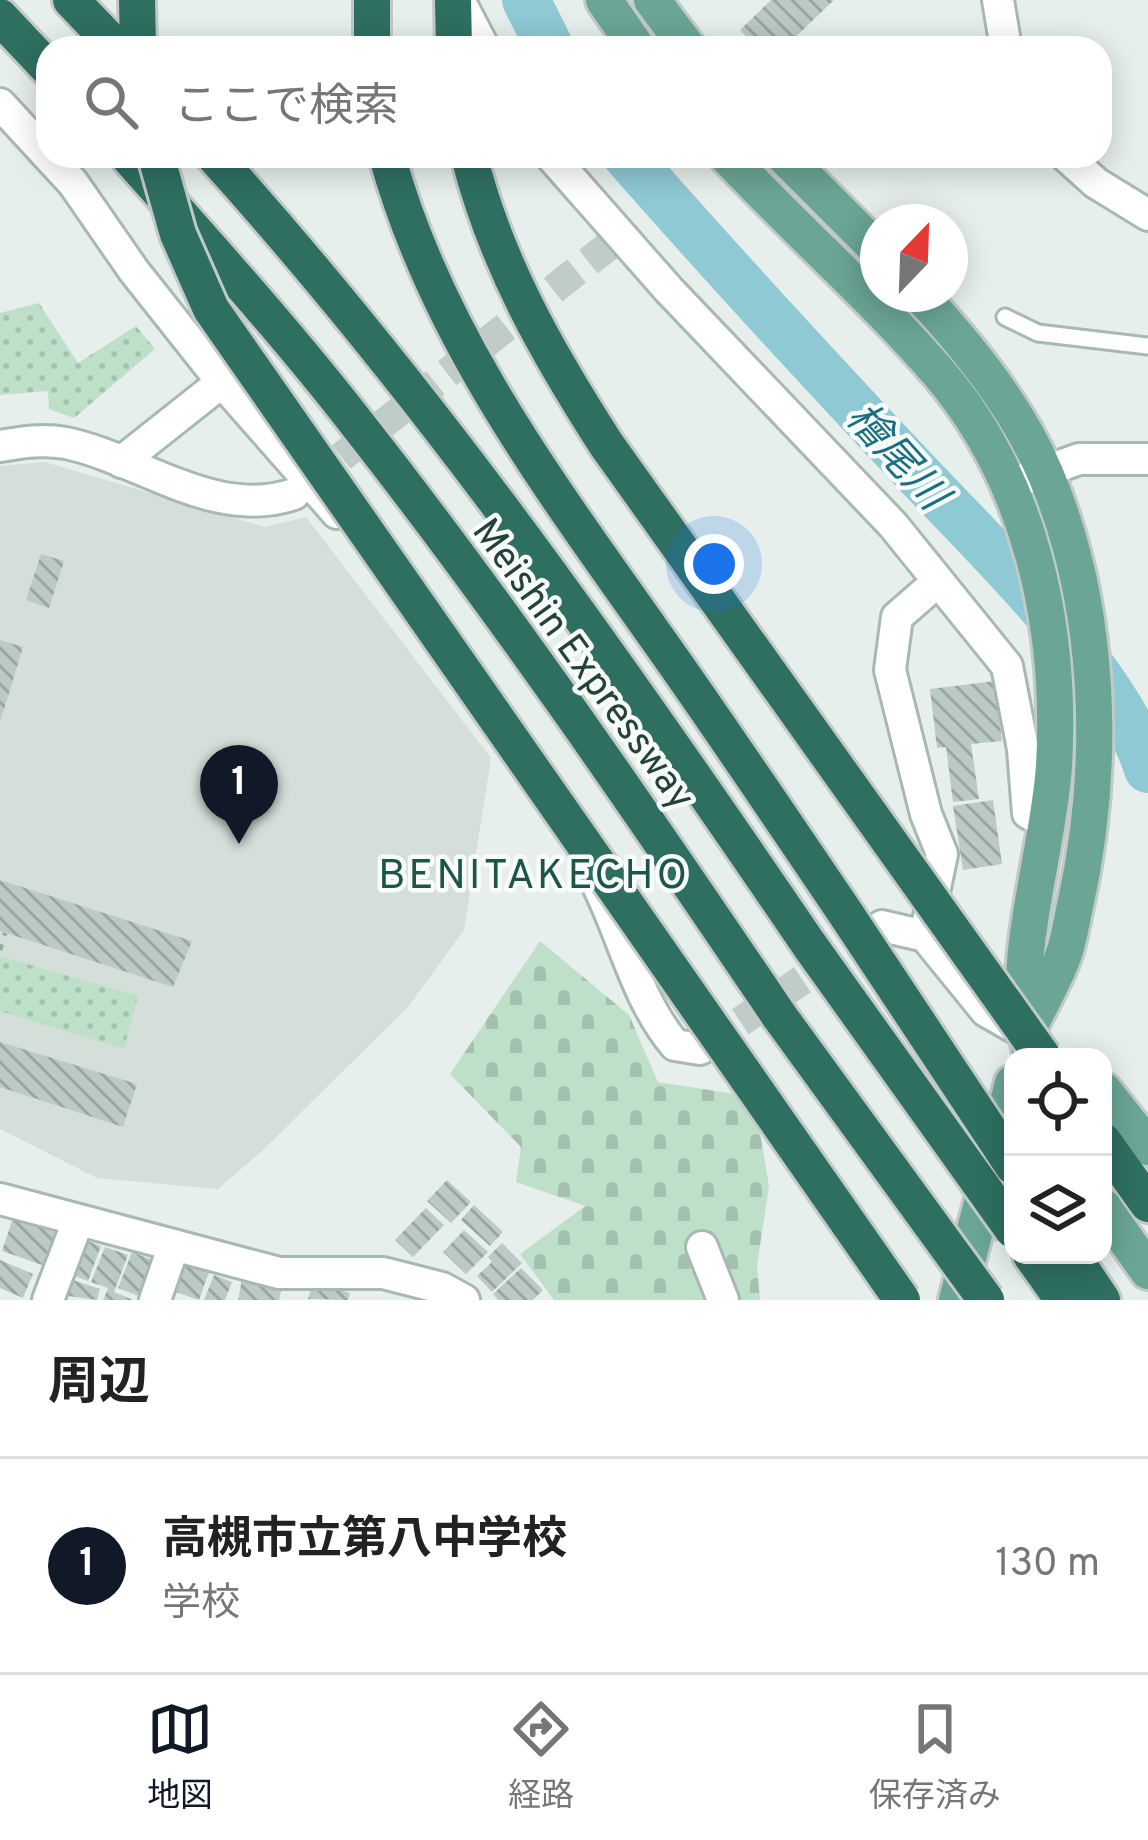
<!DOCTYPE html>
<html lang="ja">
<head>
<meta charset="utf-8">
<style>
	body { margin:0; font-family:Overpass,"Noto Sans JP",sans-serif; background:#f6f6f6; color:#222 }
	.controls { position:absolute; right:36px; bottom:36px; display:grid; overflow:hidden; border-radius:24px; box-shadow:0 6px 30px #0003 }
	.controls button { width:108px; height:108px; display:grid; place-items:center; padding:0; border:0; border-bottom:3px solid #e0e0e0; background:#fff; color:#222; font:60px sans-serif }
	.compass { position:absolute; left:860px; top:204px; width:108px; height:108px; border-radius:50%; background:#fff; box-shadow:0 6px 30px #0003; rotate:23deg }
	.you { position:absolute; left:714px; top:564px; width:42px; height:42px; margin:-30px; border:9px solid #fff; border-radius:50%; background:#1a73e8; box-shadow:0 0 0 18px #1a73e833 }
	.badge { display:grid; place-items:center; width:78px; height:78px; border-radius:50%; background:#111827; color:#fff; font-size:39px; font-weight:700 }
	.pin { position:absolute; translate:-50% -99px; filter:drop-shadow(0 3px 6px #0008) }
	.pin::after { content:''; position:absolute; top:63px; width:42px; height:36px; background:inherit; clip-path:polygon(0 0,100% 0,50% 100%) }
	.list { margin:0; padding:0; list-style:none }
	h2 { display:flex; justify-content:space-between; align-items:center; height:156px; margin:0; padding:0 48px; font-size:51px }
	h2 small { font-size:39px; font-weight:400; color:#767676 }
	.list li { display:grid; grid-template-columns:78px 1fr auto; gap:36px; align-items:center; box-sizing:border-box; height:216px; padding:0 48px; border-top:3px solid #e0e0e0 }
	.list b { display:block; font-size:45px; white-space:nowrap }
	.list p { margin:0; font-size:39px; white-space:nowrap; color:#767676 }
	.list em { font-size:39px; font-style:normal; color:#767676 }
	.icon { flex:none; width:66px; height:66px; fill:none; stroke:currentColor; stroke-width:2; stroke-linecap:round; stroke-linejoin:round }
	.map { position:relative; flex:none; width:1148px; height:1300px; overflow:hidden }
	.search { position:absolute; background:#fff; box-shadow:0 6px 30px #0003; left:36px; right:36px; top:36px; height:132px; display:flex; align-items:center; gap:30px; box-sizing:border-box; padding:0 42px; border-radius:36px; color:#767676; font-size:45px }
	.sheet { height:372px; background:#fff }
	nav { display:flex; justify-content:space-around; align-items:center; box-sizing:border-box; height:168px; border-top:3px solid #e0e0e0; background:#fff; font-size:33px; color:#767676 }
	nav a { display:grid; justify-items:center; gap:6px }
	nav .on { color:#111827 }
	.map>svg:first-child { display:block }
	.built { fill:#d4dfda }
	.cemetery { fill:url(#cemetery-stones) }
	.park { fill:url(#park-dots) }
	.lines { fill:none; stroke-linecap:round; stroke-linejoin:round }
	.river { stroke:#8ec9d4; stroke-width:48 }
	.building { fill:url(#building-back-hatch) }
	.minor-tunnel { stroke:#bfccc8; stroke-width:30; stroke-dasharray:30 15; stroke-linecap:butt }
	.service-casing { stroke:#a8b8b2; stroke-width:21 }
	.minor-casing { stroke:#a8b8b2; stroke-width:36 }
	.primary-casing { stroke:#c2cac8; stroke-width:42 }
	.motorway-casing { stroke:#c2cac8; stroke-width:42 }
	.path { stroke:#86b3a5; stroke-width:4.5; stroke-dasharray:6 9; stroke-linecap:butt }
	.service { stroke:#fff; stroke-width:15 }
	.minor { stroke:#fff; stroke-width:30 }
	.primary { stroke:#6aa596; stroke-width:36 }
	.motorway { stroke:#2f6f62; stroke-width:36 }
	.motorway-bridge-casing { stroke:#c2cac8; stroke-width:42; stroke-linecap:butt }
	.motorway-bridge { stroke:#2f6f62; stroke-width:36 }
	.labels { text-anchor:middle; stroke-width:9; stroke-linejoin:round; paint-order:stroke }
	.street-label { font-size:39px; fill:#24423a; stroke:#f7fbf9 }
	.water-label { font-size:42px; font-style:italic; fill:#1c6f80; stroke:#f7fbf9 }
	.neighbourhood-label { font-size:42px; letter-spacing:3px; fill:#1f5548; stroke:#f7fbf9 }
</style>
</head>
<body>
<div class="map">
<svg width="1148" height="1300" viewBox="0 0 1148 1300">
	<defs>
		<pattern id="cemetery-stones" width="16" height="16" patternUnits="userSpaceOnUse" patternTransform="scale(3)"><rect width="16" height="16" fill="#bfe0c8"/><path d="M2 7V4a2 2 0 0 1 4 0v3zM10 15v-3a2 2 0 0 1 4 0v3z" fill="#a4c1ad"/></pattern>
		<pattern id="park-dots" width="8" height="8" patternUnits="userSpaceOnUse" patternTransform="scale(3)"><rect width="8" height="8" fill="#bfe0c8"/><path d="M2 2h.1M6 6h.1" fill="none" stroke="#a4c1ad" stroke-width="1.8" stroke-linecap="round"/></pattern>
		<pattern id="building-back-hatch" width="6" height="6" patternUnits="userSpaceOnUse" patternTransform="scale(3)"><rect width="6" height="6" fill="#bbcac4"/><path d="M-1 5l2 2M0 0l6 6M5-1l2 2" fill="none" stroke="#98a6a0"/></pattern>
	</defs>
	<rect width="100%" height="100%" fill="#e6efeb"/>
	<!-- built -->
	<path class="built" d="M45,462L265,527L306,517L491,758L464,930L408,1007L262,1151L218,1189L97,1178L0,1129V466Z"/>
	<!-- cemetery -->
	<path class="cemetery" d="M540,941L629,1015L658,1082L754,1097L769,1186L757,1265L760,1300H554L520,1254L585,1206L516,1182L521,1147L450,1074Z"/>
	<!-- park -->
	<path class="park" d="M39,303L78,363L136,326L155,349L74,418L49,409L48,391L0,395V313Z
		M0,956L138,996L124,1049L0,1011Z"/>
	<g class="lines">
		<!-- river -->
		<path class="river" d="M526,0L550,48
			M627,156C720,262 815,365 912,468C983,544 1118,671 1148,769"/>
	</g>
	<!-- building -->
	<path class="building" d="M771,0H834L784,48H757L740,30Z
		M41,554L64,561L49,608L26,600Z
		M0,640L23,647L1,719H0Z
		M995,681L1002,741L971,744L979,799L953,802L946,747L937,748L930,689Z
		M993,800L1002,864L963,870L953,806Z
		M0,880L192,941L173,987L0,931Z
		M0,1042L137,1084L123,1127L0,1087Z
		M447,1180L471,1202L451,1223L427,1201Z
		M474,1205L503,1232L490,1246L461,1220Z
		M426,1208L444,1225L413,1257L395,1240Z
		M13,1218L56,1233L45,1266L2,1251Z
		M464,1230L488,1252L466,1274L443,1252Z
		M76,1237L101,1246L88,1281L63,1272Z
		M502,1243L522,1263L492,1292L477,1276L492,1262L488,1257Z
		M105,1247L128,1255L114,1292L133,1300H103L108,1288L91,1282Z
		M132,1252L158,1262L144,1298L118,1288Z
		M0,1260L33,1274L23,1298L0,1288Z
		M178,1261L209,1272L199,1300L167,1289Z
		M521,1268L543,1290L533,1300H498L493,1294Z
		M214,1275L232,1282L225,1300H204Z
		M67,1278L100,1289L97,1300L61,1295Z
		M242,1279L282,1287L279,1300H238Z
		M313,1282L350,1293L348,1300L308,1299Z"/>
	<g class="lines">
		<!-- minor-tunnel -->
		<path class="minor-tunnel" d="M306,485L621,236
			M703,1047L882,926"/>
		<!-- service casing -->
		<g class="service-casing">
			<path id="service" d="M1005,317L1038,333L1148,346"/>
		</g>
		<!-- minor casing -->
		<g class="minor-casing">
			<path id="minor" d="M459,0L484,48
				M998,0L1006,48
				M0,104L73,183L134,271L222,382L337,513
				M551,156L669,290L893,525L1007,666L1023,749L1028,813L1048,824
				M1066,156L1096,183L1148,215
				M0,446C23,442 43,439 66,443C141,459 215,521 294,494
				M121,462L222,382
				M1010,484L1079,459H1148
				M598,886C624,939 637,1000 675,1045L700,1049
				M882,926L925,936L986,1011L1021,1031
				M925,936L942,854L926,814L890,670L897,617L936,583
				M0,1199L279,1273H383L442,1288L464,1300
				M702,1247L723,1300
				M48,1300L78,1221
				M155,1300L174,1245"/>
		</g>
		<!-- primary casing -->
		<g class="primary-casing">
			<path id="primary" d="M604,0L637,48
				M652,0L688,48
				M727,156C796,230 872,296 938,372C1031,480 1062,627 1054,766C1048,856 1009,960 1030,1048
				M784,156L878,250
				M919,294C968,346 1017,407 1045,473C1102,606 1106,767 1075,906C1071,923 1069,942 1062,959C1053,982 1041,1003 1030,1025
				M1103,1090L1148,1147
				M1103,1207L1148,1271
				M957,1300L1013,1083"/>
		</g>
		<!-- motorway casing -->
		<g class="motorway-casing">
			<path id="motorway" d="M71,0L117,48
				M137,0L138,48
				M372,0V48
				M453,0L454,48
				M0,17L48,68
				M128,156C206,244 286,332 358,425C508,616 644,816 780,1017
				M214,156C435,401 625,674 810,946
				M387,156C436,334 547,482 652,631C719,725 783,821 848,917
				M1103,1141L1148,1204
				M1031,1255L1063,1300
				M1072,1255L1102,1300"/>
		</g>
		<!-- path -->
		<path class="path" d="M0,950L5,933"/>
		<!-- service -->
		<use href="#service" class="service"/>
		<!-- minor -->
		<use href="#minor" class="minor"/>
		<!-- primary -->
		<use href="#primary" class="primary"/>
		<!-- motorway -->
		<use href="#motorway" class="motorway"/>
		<!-- motorway-bridge casing -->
		<g class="motorway-bridge-casing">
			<path id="motorway-bridge" d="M156,156L178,234L211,309L902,1300
				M469,156C496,263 547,352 606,444L1043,1057
				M848,917L1013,1166
				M810,946L1013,1230
				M780,1017L986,1300"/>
		</g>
		<!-- motorway-bridge -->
		<use href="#motorway-bridge" class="motorway-bridge"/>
	</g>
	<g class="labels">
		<!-- street labels -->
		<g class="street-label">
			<text transform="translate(585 663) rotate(54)" y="14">Meishin Expressway</text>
		</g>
		<!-- water labels -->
		<g class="water-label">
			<text transform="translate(898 455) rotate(48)" y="15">檜尾川</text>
		</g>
		<!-- neighbourhood labels -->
		<g class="neighbourhood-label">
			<text x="534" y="888">BENITAKECHO</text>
		</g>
	</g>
</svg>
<div class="controls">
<button><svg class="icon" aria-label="locate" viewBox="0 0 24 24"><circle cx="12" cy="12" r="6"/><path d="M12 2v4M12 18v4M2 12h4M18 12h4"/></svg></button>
<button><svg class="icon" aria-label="layers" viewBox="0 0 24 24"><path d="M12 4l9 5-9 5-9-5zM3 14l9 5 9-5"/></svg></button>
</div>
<svg class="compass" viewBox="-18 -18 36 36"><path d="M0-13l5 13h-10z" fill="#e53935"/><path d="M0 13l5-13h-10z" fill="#767676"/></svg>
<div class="you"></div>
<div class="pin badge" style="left:239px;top:844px">1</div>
<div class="search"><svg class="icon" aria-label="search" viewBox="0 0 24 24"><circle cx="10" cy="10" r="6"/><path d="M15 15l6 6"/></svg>ここで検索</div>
</div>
<section class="sheet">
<h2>周辺<small></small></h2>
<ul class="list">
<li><span class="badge">1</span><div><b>高槻市立第八中学校</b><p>学校</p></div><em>130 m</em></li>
</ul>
</section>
<nav>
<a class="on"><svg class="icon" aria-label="map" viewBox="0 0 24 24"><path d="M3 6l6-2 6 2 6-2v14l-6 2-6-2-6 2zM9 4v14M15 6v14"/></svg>地図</a>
<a><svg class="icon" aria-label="directions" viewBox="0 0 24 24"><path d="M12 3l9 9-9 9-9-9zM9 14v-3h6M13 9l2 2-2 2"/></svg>経路</a>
<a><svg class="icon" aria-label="saved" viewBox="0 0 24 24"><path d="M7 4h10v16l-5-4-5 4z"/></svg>保存済み</a>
</nav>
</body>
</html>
